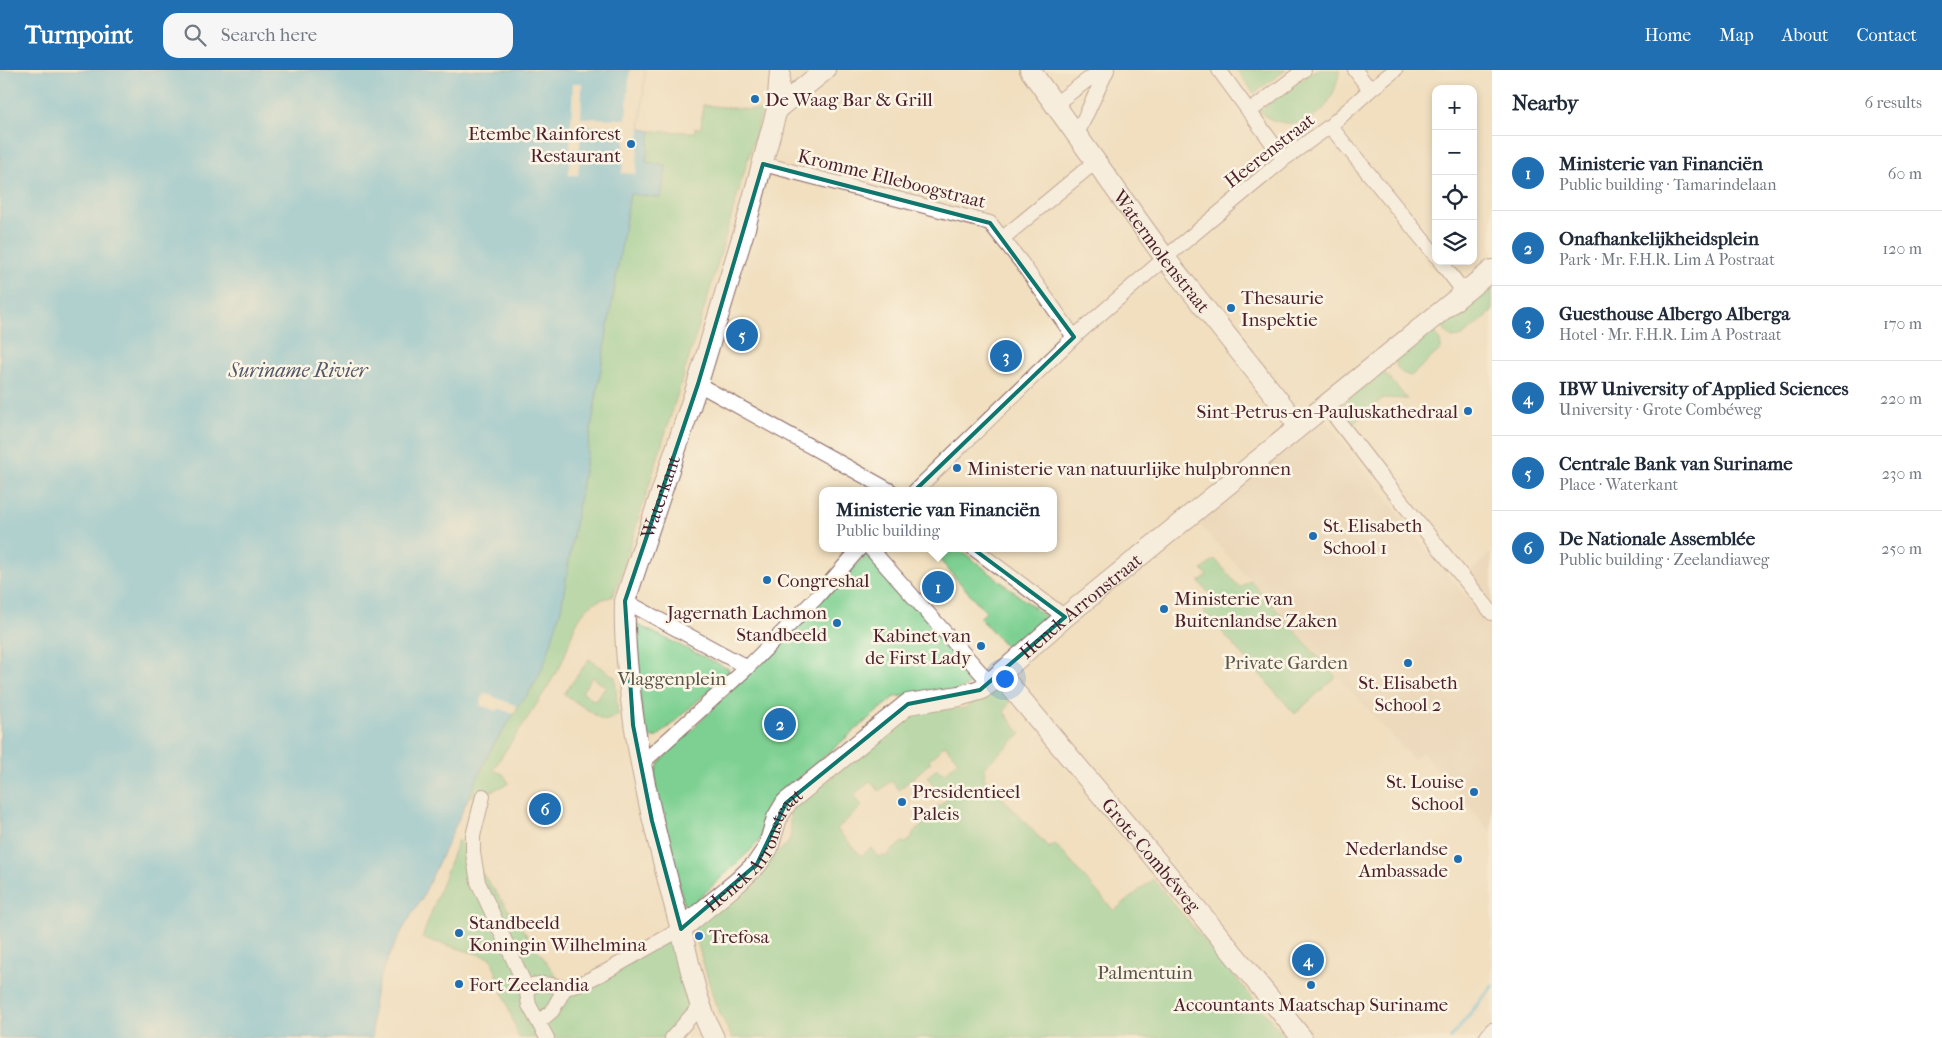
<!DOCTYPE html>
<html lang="en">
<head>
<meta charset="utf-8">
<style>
	body { margin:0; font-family:"IM FELL French Canon",serif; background:#f6f6f7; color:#1f2937 }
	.controls { position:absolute; right:15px; top:15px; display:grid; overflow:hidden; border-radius:10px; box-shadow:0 2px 8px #0003 }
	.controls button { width:45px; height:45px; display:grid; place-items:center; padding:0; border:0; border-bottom:1px solid #e0e1e3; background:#fff; color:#1f2937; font:25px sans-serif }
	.you { position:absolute; left:1004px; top:608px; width:18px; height:18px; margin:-12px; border:4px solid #fff; border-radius:50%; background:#1a73e8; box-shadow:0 0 0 8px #1a73e833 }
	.badge { display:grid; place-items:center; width:32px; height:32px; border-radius:50%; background:#1f6fb2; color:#fff; font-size:16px; font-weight:700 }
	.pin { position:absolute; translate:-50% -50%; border:2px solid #fff; box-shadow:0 1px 5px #0006 }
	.popup { position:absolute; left:819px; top:417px; width:238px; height:65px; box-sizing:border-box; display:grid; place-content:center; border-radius:10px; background:#fff; filter:drop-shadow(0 1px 4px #0005); font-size:16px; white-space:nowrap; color:#747a83 }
	.popup b { font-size:19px; color:#1f2937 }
	.popup::after { content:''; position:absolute; left:50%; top:100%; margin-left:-10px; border:10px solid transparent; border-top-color:#fff }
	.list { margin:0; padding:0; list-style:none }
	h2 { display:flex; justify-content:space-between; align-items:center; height:65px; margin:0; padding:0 20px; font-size:21px }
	h2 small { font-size:16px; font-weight:400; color:#747a83 }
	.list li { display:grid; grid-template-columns:32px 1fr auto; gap:15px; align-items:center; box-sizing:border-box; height:75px; padding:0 20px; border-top:1px solid #e0e1e3 }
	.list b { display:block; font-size:19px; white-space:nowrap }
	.list p { margin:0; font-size:16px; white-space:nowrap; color:#747a83 }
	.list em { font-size:16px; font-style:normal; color:#747a83 }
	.icon { flex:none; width:28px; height:28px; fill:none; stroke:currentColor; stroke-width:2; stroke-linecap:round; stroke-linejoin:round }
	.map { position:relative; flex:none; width:1492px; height:968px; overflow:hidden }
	header { display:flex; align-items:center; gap:30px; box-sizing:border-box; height:70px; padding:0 25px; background:#1f6fb2; color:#fff }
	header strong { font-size:24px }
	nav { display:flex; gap:28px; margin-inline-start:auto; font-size:18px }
	.search { width:350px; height:45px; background:#f6f6f7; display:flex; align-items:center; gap:12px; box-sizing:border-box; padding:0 18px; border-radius:15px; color:#747a83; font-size:19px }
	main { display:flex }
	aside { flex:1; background:#fff }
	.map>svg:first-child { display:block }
	.built { fill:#e6d0b4 }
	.green { fill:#7dd092; stroke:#64785e; fill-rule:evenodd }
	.water { fill:#62bee0; stroke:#566e86 }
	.pier { fill:#f1dfbf }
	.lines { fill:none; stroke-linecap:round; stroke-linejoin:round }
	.stream { stroke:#62bee0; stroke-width:4 }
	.street-casing { stroke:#84625f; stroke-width:16 }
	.secondary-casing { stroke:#84625f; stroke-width:22 }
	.street { stroke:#fff; stroke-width:14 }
	.secondary { stroke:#fff; stroke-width:20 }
	.marked { fill:none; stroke:#0f766e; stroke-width:4; stroke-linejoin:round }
	.poi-dot { fill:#1f6fb2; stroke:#fcf5e5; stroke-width:2 }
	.labels { text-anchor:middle; stroke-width:5; stroke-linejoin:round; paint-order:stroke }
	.poi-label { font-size:19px; fill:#4a1f2b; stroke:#fcf5e5; text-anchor:start }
	.street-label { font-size:19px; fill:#4a1f2b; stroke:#fcf5e5 }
	.park-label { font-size:19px; fill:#59544a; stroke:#fcf5e5 }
	.water-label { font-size:20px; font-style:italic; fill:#52576a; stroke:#fcf5e5 }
</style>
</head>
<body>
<header>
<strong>Turnpoint</strong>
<div class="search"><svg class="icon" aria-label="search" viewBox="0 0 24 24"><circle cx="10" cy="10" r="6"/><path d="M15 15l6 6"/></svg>Search here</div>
<nav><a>Home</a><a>Map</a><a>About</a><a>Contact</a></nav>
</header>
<main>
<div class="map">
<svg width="1492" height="968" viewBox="0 0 1492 968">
	<rect width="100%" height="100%" fill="#fcf5e5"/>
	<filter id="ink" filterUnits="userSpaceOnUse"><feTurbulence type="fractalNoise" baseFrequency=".02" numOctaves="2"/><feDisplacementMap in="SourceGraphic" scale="10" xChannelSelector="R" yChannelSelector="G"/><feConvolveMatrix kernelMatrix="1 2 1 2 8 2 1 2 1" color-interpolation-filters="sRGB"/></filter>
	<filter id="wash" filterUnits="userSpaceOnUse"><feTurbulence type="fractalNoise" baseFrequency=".0096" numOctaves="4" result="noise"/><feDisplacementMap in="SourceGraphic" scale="20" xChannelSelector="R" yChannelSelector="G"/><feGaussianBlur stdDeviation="1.12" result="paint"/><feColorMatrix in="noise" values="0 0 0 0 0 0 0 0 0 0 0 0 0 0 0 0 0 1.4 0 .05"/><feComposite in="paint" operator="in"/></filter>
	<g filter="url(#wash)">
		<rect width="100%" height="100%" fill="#f1dfbf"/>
		<!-- built -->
		<path class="built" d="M1322,346L1428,482L1492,559V763L1422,682L1413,689L1195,450Z
			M1492,482V533L1467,504Z"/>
		<!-- green -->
		<path class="green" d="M1237,0H1286L1254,23Z
			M1315,0H1339V2C1335,30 1318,56 1287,53C1276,52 1267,49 1259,41Z
			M703,35L762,41L708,226L618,515L612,527C600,529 590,533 583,543C571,558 569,579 560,596C540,632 515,665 493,700L503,704L509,713L485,724L468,727L491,679L514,644L517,636L526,627L538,608L561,539L630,123L661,128L666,95L646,92L651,61L695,62V58H701Z
			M1492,210V242L1461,267L1452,268C1445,262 1441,259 1443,249Z
			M1428,260C1437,263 1441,269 1441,279L1411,306C1401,304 1395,299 1395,288Z
			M1381,301L1386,304L1407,329L1383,328L1354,353L1357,366L1339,345V337Z
			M929,478H958L1046,547L1044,559L1013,584L980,548L986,542Z
			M870,481L983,608L957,621L894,627L773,730L766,761L755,776L692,835H684L655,717V704L659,693Z
			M1215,489L1240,518L1250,510L1336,607L1295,644L1199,536L1211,525L1199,512L1207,505L1202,500Z
			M638,555L729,599V603L657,667H649L643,660L634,558Z
			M589,589L615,607L618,646L604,651L564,624ZM592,607L606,617L595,631L582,622Z
			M992,618L1004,619L1011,629L1004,642L1021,664L986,695L984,708L1049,778L1055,774L1114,841L1153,809L1286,968H732L715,933L693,858L788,773C794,762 787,751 791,741L912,642L965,638ZM945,675L958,691L944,704L938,698L927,707L935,717L934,719L935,721L938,719L942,724L955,712L961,720L952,726L950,725L946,728L947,729L932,742L930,741L927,744L930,749L913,763L912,768L906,773L902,772L885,787L883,785L879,788L871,778L861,786L837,759L862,736L854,725L871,711L879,721L891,711L899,720L931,692L929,690Z
			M458,770L565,918L681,859L700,936L673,968H519L491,888L422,868Z"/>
		<!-- water -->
		<path class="water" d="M0,0H645L640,58L651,61L646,92L666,95L661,128L630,124L561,539L548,583L538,608L526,627L517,636L514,644L491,679L422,828C403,858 383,891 375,925C372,940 372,954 372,968H0Z"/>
		<!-- pier -->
		<path class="pier" d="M630,0H645L636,104L622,103L626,58L581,55L578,105H569L573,13H582L581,48L626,49Z
			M484,623L517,636L514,644L498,638L497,641L480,635Z"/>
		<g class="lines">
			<!-- stream -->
			<path class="stream" d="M1451,968L1492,916"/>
		</g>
	</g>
	<g filter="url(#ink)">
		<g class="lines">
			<!-- street casing -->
			<g class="street-casing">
				<path id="street" d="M1219,0L1284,89
					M1355,0L1370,20
					M1055,34L1101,0
					M1249,42L1304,0
					M1330,56L1436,186
					M1077,64L1107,0
					M763,94L990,153L1021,192L1074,267
					M1003,168L1095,92
					M1440,191L1464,222
					M698,314L891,421
					M1326,335L1380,405L1492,543
					M915,421L1074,267L1165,188L1284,89L1330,56L1370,20L1395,0
					M870,478L990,613
					M973,478L1065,547
					M625,531L741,594L747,598
					M640,695L747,598L817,527L860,478
					M483,726L473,766V783L478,812L526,917L529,935L547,968
					M526,917C539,912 551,914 565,918
					M539,952L552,941L565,918L578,915L605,902L681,859
					M672,968L700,936
					M1486,968L1492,960"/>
			</g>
			<!-- secondary casing -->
			<g class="secondary-casing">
				<g id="secondary">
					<path id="s1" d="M1030,0L1165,188L1299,356"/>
					<path d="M777,39L825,0"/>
					<path id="s2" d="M1000,604L1206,850L1302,968"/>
					<path id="s3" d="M681,859L738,812L757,794L768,778L777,748L786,733L908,634L959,626L980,620L990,613L1065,547L1492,200"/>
					<path id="s4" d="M714,968C696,933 690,894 680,856C658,774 637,694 629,611C626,584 624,558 625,531L696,319L745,158L777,39L780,0"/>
				</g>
			</g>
			<!-- street -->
			<use href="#street" class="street"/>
			<!-- secondary -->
			<use href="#secondary" class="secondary"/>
		</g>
	</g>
	<!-- marked area -->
	<path d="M0 0H1492V968H0ZM763,94L990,153L1074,267L906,429L1065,547L980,620L908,634L786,733L757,794L681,859L652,751L633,655L625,531L698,314Z" fill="#f1dfbf" fill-opacity=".55" fill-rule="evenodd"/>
	<path class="marked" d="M763,94L990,153L1074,267L906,429L1065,547L980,620L908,634L786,733L757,794L681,859L652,751L633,655L625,531L698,314Z"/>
	<!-- markers -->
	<g class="poi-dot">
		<circle cx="755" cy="29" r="5"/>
		<circle cx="631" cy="74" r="5"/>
		<circle cx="1231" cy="238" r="5"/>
		<circle cx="1468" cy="341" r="5"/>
		<circle cx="957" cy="398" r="5"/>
		<circle cx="1313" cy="466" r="5"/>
		<circle cx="767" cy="510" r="5"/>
		<circle cx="1164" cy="539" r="5"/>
		<circle cx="837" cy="553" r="5"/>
		<circle cx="981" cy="576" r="5"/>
		<circle cx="1408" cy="593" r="5"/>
		<circle cx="1474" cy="722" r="5"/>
		<circle cx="902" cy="732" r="5"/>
		<circle cx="1458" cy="789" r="5"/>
		<circle cx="459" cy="863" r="5"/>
		<circle cx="699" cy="866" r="5"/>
		<circle cx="459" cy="914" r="5"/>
		<circle cx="1311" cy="915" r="5"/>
	</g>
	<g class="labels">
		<!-- poi labels -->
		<g class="poi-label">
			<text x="765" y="36">De Waag Bar &amp; Grill</text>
			<text x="621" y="70" text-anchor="end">Etembe Rainforest<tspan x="621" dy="22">Restaurant</tspan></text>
			<text x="1241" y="234">Thesaurie<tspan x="1241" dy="22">Inspektie</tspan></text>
			<text x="1458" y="348" text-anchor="end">Sint-Petrus-en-Pauluskathedraal</text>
			<text x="967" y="405">Ministerie van natuurlijke hulpbronnen</text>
			<text x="1323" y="462">St. Elisabeth<tspan x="1323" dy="22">School 1</tspan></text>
			<text x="777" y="517">Congreshal</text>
			<text x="1174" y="535">Ministerie van<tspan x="1174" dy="22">Buitenlandse Zaken</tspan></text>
			<text x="827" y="549" text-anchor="end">Jagernath Lachmon<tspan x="827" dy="22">Standbeeld</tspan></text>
			<text x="971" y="572" text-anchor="end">Kabinet van<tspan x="971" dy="22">de First Lady</tspan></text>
			<text x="1408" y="619" text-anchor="middle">St. Elisabeth<tspan x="1408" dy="22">School 2</tspan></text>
			<text x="1464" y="718" text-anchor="end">St. Louise<tspan x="1464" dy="22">School</tspan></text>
			<text x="912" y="728">Presidentieel<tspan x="912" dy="22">Paleis</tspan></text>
			<text x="1448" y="785" text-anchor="end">Nederlandse<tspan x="1448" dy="22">Ambassade</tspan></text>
			<text x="469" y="859">Standbeeld<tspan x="469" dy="22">Koningin Wilhelmina</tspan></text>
			<text x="709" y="873">Trefosa</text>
			<text x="469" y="921">Fort Zeelandia</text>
			<text x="1311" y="941" text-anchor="middle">Accountants Maatschap Suriname</text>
		</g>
		<!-- street labels -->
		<g class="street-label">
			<text transform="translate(1269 80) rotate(-38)" y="7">Heerenstraat</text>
			<text transform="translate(892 108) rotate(14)" y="7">Kromme Elleboogstraat</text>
			<text dy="7" stroke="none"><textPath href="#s1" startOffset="224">Watermolenstraat</textPath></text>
			<text dy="7" stroke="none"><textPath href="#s4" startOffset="558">Waterkant</textPath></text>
			<text dy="7" stroke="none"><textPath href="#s3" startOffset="530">Henck Arronstraat</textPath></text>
			<text dy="7" stroke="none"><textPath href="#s3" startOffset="110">Henck Arronstraat</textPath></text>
			<text dy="7" stroke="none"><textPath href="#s2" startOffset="236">Grote Combéweg</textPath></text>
		</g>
		<!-- park labels -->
		<g class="park-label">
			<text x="1286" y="599">Private Garden</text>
			<text x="672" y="615">Vlaggenplein</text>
			<text x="1145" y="909">Palmentuin</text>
		</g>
		<!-- water labels -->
		<g class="water-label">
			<text x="298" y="307">Suriname Rivier</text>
		</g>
	</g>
</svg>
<div class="controls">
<button>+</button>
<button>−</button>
<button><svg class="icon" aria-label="locate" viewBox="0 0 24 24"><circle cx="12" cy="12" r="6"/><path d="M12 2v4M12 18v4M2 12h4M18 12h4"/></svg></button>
<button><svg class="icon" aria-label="layers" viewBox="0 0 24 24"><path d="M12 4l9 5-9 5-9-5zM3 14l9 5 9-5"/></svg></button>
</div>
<div class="you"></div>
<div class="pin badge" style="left:938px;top:517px">1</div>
<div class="popup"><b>Ministerie van Financiën</b>Public building</div>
<div class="pin badge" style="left:780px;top:654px">2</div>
<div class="pin badge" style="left:1006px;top:286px">3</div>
<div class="pin badge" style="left:1308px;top:890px">4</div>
<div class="pin badge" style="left:742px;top:265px">5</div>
<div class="pin badge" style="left:545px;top:739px">6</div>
</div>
<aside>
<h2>Nearby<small>6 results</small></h2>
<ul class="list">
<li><span class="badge">1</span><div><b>Ministerie van Financiën</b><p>Public building · Tamarindelaan</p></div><em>60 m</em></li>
<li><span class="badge">2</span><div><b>Onafhankelijkheidsplein</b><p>Park · Mr. F.H.R. Lim A Postraat</p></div><em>120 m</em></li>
<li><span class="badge">3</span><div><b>Guesthouse Albergo Alberga</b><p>Hotel · Mr. F.H.R. Lim A Postraat</p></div><em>170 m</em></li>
<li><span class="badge">4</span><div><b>IBW University of Applied Sciences</b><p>University · Grote Combéweg</p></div><em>220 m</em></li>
<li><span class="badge">5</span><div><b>Centrale Bank van Suriname</b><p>Place · Waterkant</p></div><em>230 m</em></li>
<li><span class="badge">6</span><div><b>De Nationale Assemblée</b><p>Public building · Zeelandiaweg</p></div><em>250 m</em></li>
</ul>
</aside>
</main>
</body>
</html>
